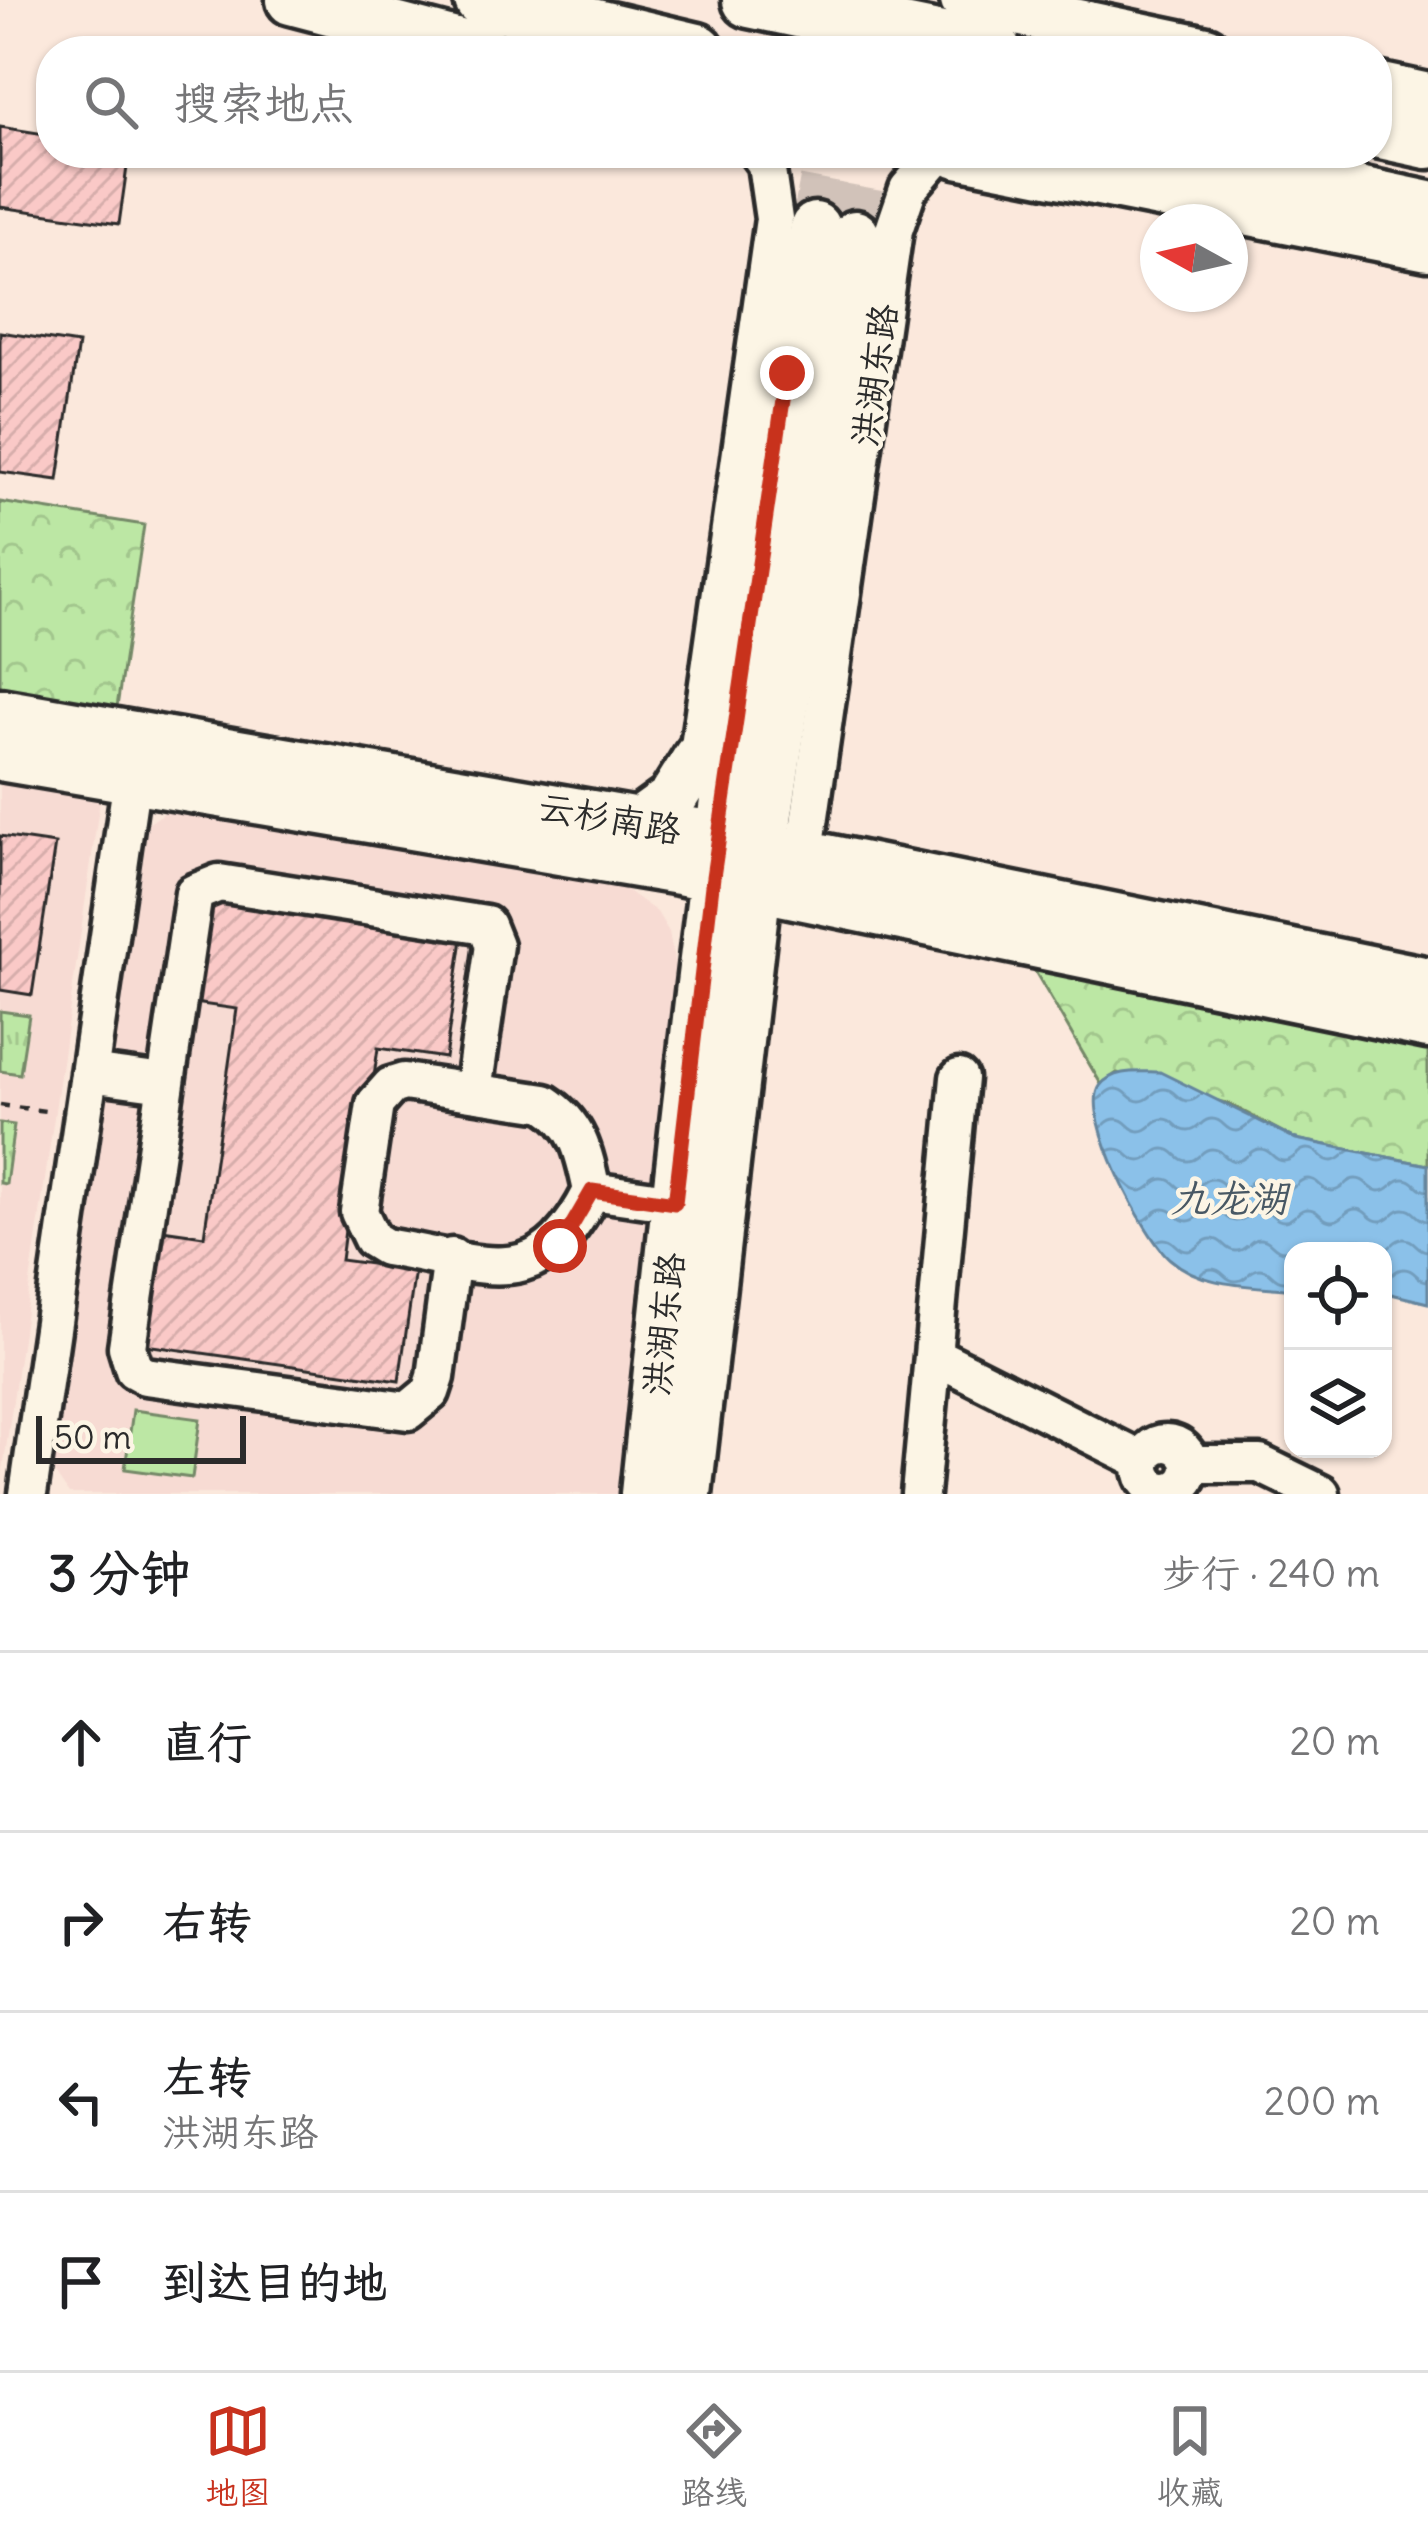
<!DOCTYPE html>
<html lang="zh">
<head>
<meta charset="utf-8">
<style>
	body { margin:0; font-family:Delius,"LXGW WenKai TC",sans-serif; background:#f6f6f6; color:#202124 }
	.controls { position:absolute; right:36px; bottom:36px; display:grid; overflow:hidden; border-radius:24px; box-shadow:0 3px 9px #0004 }
	.controls button { width:108px; height:108px; display:grid; place-items:center; padding:0; border:0; border-bottom:3px solid #e0e0e0; background:#fff; color:#202124; font:60px sans-serif }
	.compass { position:absolute; left:1140px; top:204px; width:108px; height:108px; border-radius:50%; background:#fff; box-shadow:0 3px 9px #0004; rotate:278deg }
	.scale { position:absolute; left:36px; bottom:30px; width:210px; box-sizing:border-box; padding-left:12px; border:6px solid #2b2b2b; border-top:0; font-size:33px; line-height:42px; white-space:nowrap; color:#2b2b2b; -webkit-text-stroke:9px #fcf5e5; paint-order:stroke }
	.stop { position:absolute; width:36px; height:36px; margin:-27px; border:9px solid #c8321e; border-radius:50%; background:#fff }
	.stop.end { background:#c8321e; border-color:#fff; box-shadow:0 3px 12px #0008 }
	.list { margin:0; padding:0; list-style:none }
	h2 { display:flex; justify-content:space-between; align-items:center; height:156px; margin:0; padding:0 48px; font-size:51px }
	h2 small { font-size:39px; font-weight:400; color:#757577 }
	.list li { display:grid; grid-template-columns:78px 1fr auto; gap:36px; align-items:center; box-sizing:border-box; height:180px; padding:0 48px; border-top:3px solid #e0e0e0 }
	.list b { display:block; font-size:45px; white-space:nowrap }
	.list p { margin:0; font-size:39px; white-space:nowrap; color:#757577 }
	.list em { font-size:39px; font-style:normal; color:#757577 }
	.icon { flex:none; width:66px; height:66px; fill:none; stroke:currentColor; stroke-width:2; stroke-linecap:round; stroke-linejoin:round }
	.map { position:relative; flex:none; width:1428px; height:1494px; overflow:hidden }
	.search { position:absolute; background:#fff; box-shadow:0 3px 9px #0004; left:36px; right:36px; top:36px; height:132px; display:flex; align-items:center; gap:30px; box-sizing:border-box; padding:0 42px; border-radius:48px; color:#757577; font-size:45px }
	.sheet { height:876px; background:#fff }
	nav { display:flex; justify-content:space-around; align-items:center; box-sizing:border-box; height:168px; border-top:3px solid #e0e0e0; background:#fff; font-size:33px; color:#757577 }
	nav a { display:grid; justify-items:center; gap:6px }
	nav .on { color:#c8321e }
	.map>svg:first-child { display:block }
	.built { fill:#f7dbd3 }
	.grass { fill:url(#grass-tufts); stroke:#748968; stroke-width:3 }
	.park { fill:url(#park-crowns); stroke:#748968; stroke-width:3 }
	.pitch { fill:#bce7a4; stroke:#748968; stroke-width:3 }
	.water { fill:url(#water-waves); stroke:#65859d; stroke-width:3 }
	.building { fill:url(#building-hatch); stroke:#2b2b2b; stroke-width:3 }
	.lines { fill:none; stroke-linecap:round; stroke-linejoin:round }
	.major-tunnel { stroke:#d1c2b9; stroke-width:48; stroke-dasharray:48 24; stroke-linecap:butt }
	.minor-casing { stroke:#2b2b2b; stroke-width:45 }
	.major-casing { stroke:#2b2b2b; stroke-width:57 }
	.highway-casing { stroke:#2b2b2b; stroke-width:63 }
	.path { stroke:#2b2b2b; stroke-width:4.5; stroke-dasharray:9 9; stroke-linecap:butt }
	.minor { stroke:#fcf5e5; stroke-width:36 }
	.major { stroke:#fcf5e5; stroke-width:48 }
	.highway { stroke:#fcf5e5; stroke-width:54 }
	.route { stroke:#c8321e; stroke-width:15 }
	.labels { text-anchor:middle; stroke-width:9; stroke-linejoin:round; paint-order:stroke }
	.street-label { font-size:36px; fill:#2b2b2b; stroke:#fcf5e5 }
	.water-label { font-size:39px; font-style:italic; fill:#485864; stroke:#fcf5e5 }
</style>
</head>
<body>
<div class="map">
<svg width="1428" height="1494" viewBox="0 0 1428 1494">
	<defs>
		<pattern id="grass-tufts" width="24" height="20" patternUnits="userSpaceOnUse" patternTransform="scale(3)"><rect width="24" height="20" fill="#bce7a4"/><path d="M3 7l-1-3M5 7V3M7 7l1-3M15 17l-1-3M17 17v-4M19 17l1-3" fill="none" stroke="#a2c68d"/></pattern>
		<pattern id="park-crowns" width="20" height="18" patternUnits="userSpaceOnUse" patternTransform="scale(3)"><rect width="20" height="18" fill="#bce7a4"/><path d="M2 6a3 3 0 1 1 6 0M12 15a3 3 0 1 1 6 0" fill="none" stroke="#a2c68d"/></pattern>
		<pattern id="water-waves" width="16" height="10" patternUnits="userSpaceOnUse" patternTransform="scale(3)"><rect width="16" height="10" fill="#8bc1e9"/><path d="M0 5q4-4 8 0t8 0" fill="none" stroke="#729dbd"/></pattern>
		<pattern id="building-hatch" width="6" height="6" patternUnits="userSpaceOnUse" patternTransform="scale(3)"><rect width="6" height="6" fill="#fac9c7"/><path d="M-1 1l2-2M0 6l6-6M5 7l2-2" fill="none" stroke="#d6adab"/></pattern>
	</defs>
	<rect width="100%" height="100%" fill="#fbe8dc"/>
	<filter id="ink" filterUnits="userSpaceOnUse"><feTurbulence type="fractalNoise" baseFrequency=".00833" numOctaves="2"/><feDisplacementMap in="SourceGraphic" scale="24" xChannelSelector="R" yChannelSelector="G"/><feConvolveMatrix kernelMatrix="1 2 1 2 8 2 1 2 1" color-interpolation-filters="sRGB"/></filter>
	<g filter="url(#ink)">
		<!-- built -->
		<path class="built" d="M0,784L100,800L1,1483H0Z
			M177,804L608,877L657,912L669,932L677,977L623,1494H69L52,1469L148,824Z"/>
		<!-- grass -->
		<path class="grass" d="M0,1011L29,1015L20,1074L0,1071Z
			M0,1123L14,1125L6,1184L0,1183Z"/>
		<!-- park -->
		<path class="park" d="M0,502L144,525L117,707L0,688Z
			M1030,963L1428,1045V1165L1296,1139L1229,1104L1117,1073L1101,1084Z"/>
		<!-- pitch -->
		<path class="pitch" d="M133,1410L200,1419L192,1478L125,1469Z"/>
		<!-- water -->
		<path class="water" d="M1160,1072L1296,1139L1428,1165V1303L1383,1292V1251H1293V1290C1252,1285 1203,1288 1170,1259C1145,1238 1080,1115 1100,1086C1113,1068 1140,1072 1160,1072Z"/>
		<!-- building -->
		<path class="building" d="M0,127L51,135V153H129L119,224L0,207Z
			M0,332L78,344L58,480L0,472Z
			M0,836L55,844L32,995L0,990Z
			M209,896L463,932L445,1058L378,1048L372,1091L395,1094L378,1212L348,1208L341,1260L415,1270L399,1381L145,1345L162,1230L204,1236L237,1009L194,1003Z"/>
		<g class="lines">
			<!-- major-tunnel -->
			<path class="major-tunnel" d="M815,227L829,153
				M855,235L870,153"/>
			<!-- minor casing -->
			<g class="minor-casing">
				<path id="minor" d="M694,782L774,219L766,164L758,153
					M801,879L894,230L908,189L939,153
					M89,1073L164,1083
					M404,1082L545,1103C579,1125 584,1153 592,1191C538,1298 487,1263 385,1247L372,1239L359,1212L375,1104L391,1086Z
					M592,1191L675,1203
					M452,1257L436,1377L431,1392L408,1411L145,1376L134,1370L127,1347L194,893L219,883L486,925L494,945L473,1091
					M933,1355L1143,1461
					M1142 1467a24 24 0 1 1 48 0a24 24 0 1 1-48 0Z
					M1190,1464H1260L1321,1494
					M28,1494L132,778
					M920,1494L959,1078"/>
			</g>
			<!-- major casing -->
			<g class="major-casing">
				<path id="major" d="M291,0L486,51
					M965,0L1206,51
					M1377,87L1428,98
					M957,153L1428,246
					M0,713L719,837L1428,982
					M0,756L679,870L1428,1024
					M639,823L672,799L698,757
					M645,1494C689,1070 735,646 815,227
					M687,1494L757,885L855,235"/>
			</g>
			<!-- highway casing -->
			<g class="highway-casing">
				<path id="highway" d="M482,0L697,51
					M750,0L994,51
					M1377,130L1428,141
					M1167,153L1428,209"/>
			</g>
			<!-- path -->
			<path class="path" d="M0,1105L53,1112"/>
			<!-- minor -->
			<use href="#minor" class="minor"/>
			<!-- major -->
			<use href="#major" class="major"/>
			<!-- highway -->
			<use href="#highway" class="highway"/>
		</g>
	</g>
	<g class="lines" filter="url(#ink)">
		<!-- route -->
		<path class="route" d="M560,1246L592,1191L675,1203L713,877L787,373"/>
	</g>
	<g class="labels">
		<!-- street labels -->
		<g class="street-label">
			<text transform="translate(874 375) rotate(-82)" y="13">洪湖东路</text>
			<text transform="translate(610 818) rotate(10)" y="13">云杉南路</text>
			<text transform="translate(663 1324) rotate(-84)" y="13">洪湖东路</text>
		</g>
		<!-- water labels -->
		<g class="water-label">
			<text x="1229" y="1212">九龙湖</text>
		</g>
	</g>
</svg>
<div class="controls">
<button><svg class="icon" aria-label="locate" viewBox="0 0 24 24"><circle cx="12" cy="12" r="6"/><path d="M12 2v4M12 18v4M2 12h4M18 12h4"/></svg></button>
<button><svg class="icon" aria-label="layers" viewBox="0 0 24 24"><path d="M12 4l9 5-9 5-9-5zM3 14l9 5 9-5"/></svg></button>
</div>
<svg class="compass" viewBox="-18 -18 36 36"><path d="M0-13l5 13h-10z" fill="#e53935"/><path d="M0 13l5-13h-10z" fill="#757577"/></svg>
<div class="scale">50 m</div>
<div class="stop" style="left:560px;top:1246px"></div>
<div class="stop end" style="left:787px;top:373px"></div>
<div class="search"><svg class="icon" aria-label="search" viewBox="0 0 24 24"><circle cx="10" cy="10" r="6"/><path d="M15 15l6 6"/></svg>搜索地点</div>
</div>
<section class="sheet">
<h2>3 分钟<small>步行 · 240 m</small></h2>
<ul class="list">
<li><svg class="icon" aria-label="ahead" viewBox="0 0 24 24"><path d="M12 20V5M6 11l6-6 6 6"/></svg><div><b>直行</b></div><em>20 m</em></li>
<li><svg class="icon" aria-label="right" viewBox="0 0 24 24"><path d="M7 20v-9h11M14 6l5 5-5 5"/></svg><div><b>右转</b></div><em>20 m</em></li>
<li><svg class="icon" aria-label="left" viewBox="0 0 24 24"><path d="M17 20v-9H6M10 6l-5 5 5 5"/></svg><div><b>左转</b><p>洪湖东路</p></div><em>200 m</em></li>
<li><svg class="icon" aria-label="arrive" viewBox="0 0 24 24"><path d="M6 21V4h12l-3 4 3 4H6"/></svg><div><b>到达目的地</b></div></li>
</ul>
</section>
<nav>
<a class="on"><svg class="icon" aria-label="map" viewBox="0 0 24 24"><path d="M3 6l6-2 6 2 6-2v14l-6 2-6-2-6 2zM9 4v14M15 6v14"/></svg>地图</a>
<a><svg class="icon" aria-label="directions" viewBox="0 0 24 24"><path d="M12 3l9 9-9 9-9-9zM9 14v-3h6M13 9l2 2-2 2"/></svg>路线</a>
<a><svg class="icon" aria-label="saved" viewBox="0 0 24 24"><path d="M7 4h10v16l-5-4-5 4z"/></svg>收藏</a>
</nav>
</body>
</html>
